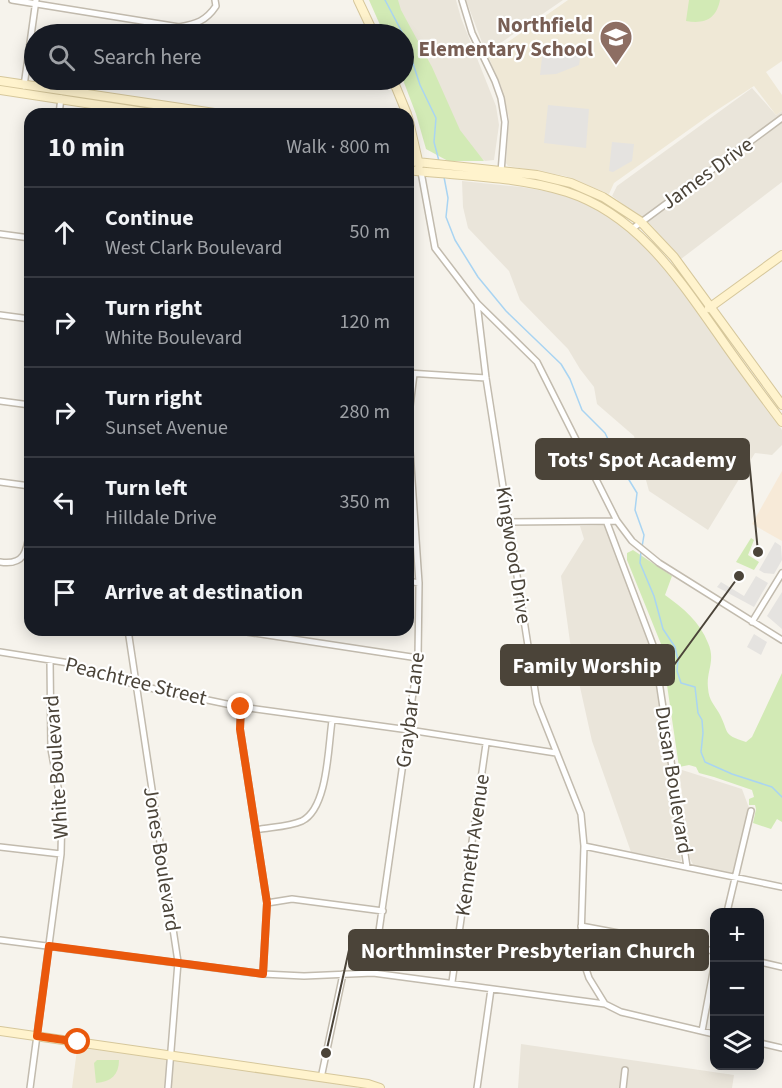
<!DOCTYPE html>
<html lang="en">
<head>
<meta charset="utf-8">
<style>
	body { margin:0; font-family:"Source Sans 3",sans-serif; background:#20242c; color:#f1f3f6 }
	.controls { position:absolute; right:18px; bottom:18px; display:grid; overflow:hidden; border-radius:12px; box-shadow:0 3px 15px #0003 }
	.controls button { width:54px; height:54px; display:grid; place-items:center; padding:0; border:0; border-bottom:2px solid #363941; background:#171b24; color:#f1f3f6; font:30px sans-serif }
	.stop { position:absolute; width:18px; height:18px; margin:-14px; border:4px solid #ea580c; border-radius:50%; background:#fff }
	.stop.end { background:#ea580c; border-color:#fff; box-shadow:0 2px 6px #0008 }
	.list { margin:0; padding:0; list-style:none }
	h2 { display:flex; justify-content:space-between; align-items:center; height:78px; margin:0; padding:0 24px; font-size:26px }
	h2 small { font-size:20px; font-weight:400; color:#9ea1a6 }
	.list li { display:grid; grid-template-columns:39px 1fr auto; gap:18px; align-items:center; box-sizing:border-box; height:90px; padding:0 24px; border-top:2px solid #363941 }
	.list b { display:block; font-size:22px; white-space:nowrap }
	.list p { margin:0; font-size:20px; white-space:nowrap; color:#9ea1a6 }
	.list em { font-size:20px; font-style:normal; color:#9ea1a6 }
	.icon { flex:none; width:33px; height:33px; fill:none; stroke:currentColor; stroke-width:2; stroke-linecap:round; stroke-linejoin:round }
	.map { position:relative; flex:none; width:782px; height:1088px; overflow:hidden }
	.search { position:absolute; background:#171b24; box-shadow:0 3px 15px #0003; left:24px; top:24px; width:390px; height:66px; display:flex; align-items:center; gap:15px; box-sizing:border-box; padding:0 21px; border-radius:33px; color:#9ea1a6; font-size:22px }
	.panel { position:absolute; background:#171b24; box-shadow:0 3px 15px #0003; left:24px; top:108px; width:390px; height:528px; border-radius:18px }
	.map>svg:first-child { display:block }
	.residential { fill:#eae5da }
	.commercial { fill:#f7ead8 }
	.education { fill:#efe8d6 }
	.green { fill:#d2eab5 }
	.parking { fill:#e5e3e0 }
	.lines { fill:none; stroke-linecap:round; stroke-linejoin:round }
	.stream { stroke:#a9d4f2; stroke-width:1.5 }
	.street-casing { stroke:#c2bbae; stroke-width:8 }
	.secondary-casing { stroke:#d6c79b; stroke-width:10 }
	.street { stroke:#fff; stroke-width:5 }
	.secondary { stroke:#fff3cd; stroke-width:8 }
	.route { stroke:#ea580c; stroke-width:8 }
	.labels { text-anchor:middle; stroke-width:4.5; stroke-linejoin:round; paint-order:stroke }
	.education-label { font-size:21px; font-weight:bold; fill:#785e54; stroke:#fff; text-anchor:end }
	.street-label { font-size:21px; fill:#4b4439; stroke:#fff }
	.leader { fill:none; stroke:#4b4439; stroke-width:2 }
	.callout-dot { fill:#4b4439; stroke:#fff; stroke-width:2 }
	.callout { fill:#4b4439; stroke:#4b4439; stroke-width:2 }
	.callout-label { font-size:22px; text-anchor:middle; font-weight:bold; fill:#fff }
</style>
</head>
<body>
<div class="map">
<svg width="782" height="1088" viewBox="0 0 782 1088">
	<rect width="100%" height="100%" fill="#f6f3ec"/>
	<!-- residential -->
	<path class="residential" d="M394,0H456L461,18L496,106L499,125L494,160L485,161L465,146Z
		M466,0H563L486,53Z
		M752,88L776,115L782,111V182L681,259L651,225L612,196L617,186Z
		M462,181L521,187L562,194L589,204L617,221L647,247L668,271L738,367L782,430V445L772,455L755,453L708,530L649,491L634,436L597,404L594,387L580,369L568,349L520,300L509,271L468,228L463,207Z
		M605,525L652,649L681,861L631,852L592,741L570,642L561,576L584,539L580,526Z
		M679,769L742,789L749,808L734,874L694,866L690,859Z
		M521,1044L734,1075L732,1088H518Z"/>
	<!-- commercial -->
	<path class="commercial" d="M782,471V541L752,524Z"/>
	<!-- education -->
	<path class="education" d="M568,0H782V61L766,72L782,95V111L776,115L754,86L711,114L614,183L609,194L565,176L508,166L506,163L509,118L501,86L488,56Z
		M78,1042L358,1083L357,1088H72Z"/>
	<!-- green -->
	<path class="green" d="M369,0H398L401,10L432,67L460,130L484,161H448L426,149L416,114L403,80L404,34H384Z
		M689,0H720C716,20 704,24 686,21Z
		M751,538L754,540L748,555L759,562L754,570L736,562Z
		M633,550L672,576L665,595C683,608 700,622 708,643C716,661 706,671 708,688C709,701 714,704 719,713C730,733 721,734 746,742L752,737L782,673V822L777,819L771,829L753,823L756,809L755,805H749V799L754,797L752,790L714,777L699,773L696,767L689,765L679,767L661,644L627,560V553Z
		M97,1060H119C119,1075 111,1082 96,1083L94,1063Z"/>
	<!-- parking -->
	<path class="parking" d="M543,49L581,53L579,65L556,74L540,75Z
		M548,105L589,109L586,148L544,143Z
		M612,142L634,144L632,161L613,172L609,171Z
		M775,542L781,546L782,560L774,574L764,573L759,570Z
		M756,576L768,583L754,607L717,587L721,582L744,596Z
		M782,592V629L767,616Z
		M754,634L767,642L761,655L747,647Z"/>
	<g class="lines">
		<!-- stream -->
		<path class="stream" d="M385,0L403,34
			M404,36L420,85L436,118L434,142L439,161
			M444,177L448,198L446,217L455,240L478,277L506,311L561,364L570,379L582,410L605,433L623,470L637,493L635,510L644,535L642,547
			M641,551L640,563L654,596L663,629L675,647L678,660L677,671L681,683L695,687L698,713L702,720L703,733L701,752L705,762L732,774L772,787L782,797"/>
		<!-- street casing -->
		<g class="street-casing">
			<path id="street" d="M12,0L179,27C196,24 206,21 216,6L215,0
				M462,0L472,33L495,81L501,98L505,122L501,172
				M24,86L36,0
				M59,114L61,98
				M421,172L435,248L477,303L537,362L617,521L632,541L659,563L782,640
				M632,229L782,118
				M0,234L30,238
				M477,303L486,378L537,703L581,814L584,846L581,938L586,969L589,978L605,1004L621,1012L714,1034
				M0,315L30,319
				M408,373L486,378
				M0,401L30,405
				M0,482L30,486
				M509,522L617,521
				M607,523L654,648L687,867
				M0,562C26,566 27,549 30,529
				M408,581L419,583
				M752,622L782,573
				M128,630L178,962L168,1088
				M234,630L418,658
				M129,633L141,630
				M0,652L69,663L136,685L241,707L409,730L556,753
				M241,707L240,729L267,903L263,974
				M256,830C270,827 288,827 302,821C328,808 328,747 332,721
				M584,846L782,887
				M0,847L61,854
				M267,903L292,899L383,911
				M727,912L751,811
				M581,926L714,951
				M0,940L263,974L304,976L373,973L605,1004
				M760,962L782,967
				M373,973L418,658L419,583L408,422L414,374
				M452,982L486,744
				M702,1031L714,967
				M760,1043L782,1048
				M321,1078L343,974
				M30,1088L61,854L62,809L51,749L50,660
				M477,1088L491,989
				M623,1088L625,1070"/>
		</g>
		<!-- secondary casing -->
		<g class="secondary-casing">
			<path id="secondary" d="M358,0L374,34
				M393,80L407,114
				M0,81L221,114
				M0,90L157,114
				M408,117L419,165
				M408,161L537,175L571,183L603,197L640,221L674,257L782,405
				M408,170C459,176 518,176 567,192C638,215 679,279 720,337C740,366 761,394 782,422
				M709,308L782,255
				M0,1031L368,1084L380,1088"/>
		</g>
		<!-- street -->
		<use href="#street" class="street"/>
		<!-- secondary -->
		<use href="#secondary" class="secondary"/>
	</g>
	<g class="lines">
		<!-- route -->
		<path class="route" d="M78,1042L37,1036L49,946L263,974L267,903L240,729L241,707"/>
	</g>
	<!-- icons -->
	<defs>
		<g id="school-pin" transform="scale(1.725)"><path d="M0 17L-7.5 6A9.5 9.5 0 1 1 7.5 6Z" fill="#8d6e63" stroke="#fff"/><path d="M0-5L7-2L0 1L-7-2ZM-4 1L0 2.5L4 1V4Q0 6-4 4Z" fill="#fff"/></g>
	</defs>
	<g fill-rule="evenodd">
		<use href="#school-pin" x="616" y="37"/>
	</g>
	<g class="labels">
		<!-- education labels -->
		<g class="education-label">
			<text x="593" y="32">Northfield<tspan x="593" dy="24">Elementary School</tspan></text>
		</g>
		<!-- street labels -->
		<g class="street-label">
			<text transform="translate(707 173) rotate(-36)" y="7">James Drive</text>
			<text transform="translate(514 555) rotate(81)" y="7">Kingwood Drive</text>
			<text transform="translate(136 681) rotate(14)" y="7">Peachtree Street</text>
			<text transform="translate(410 710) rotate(-83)" y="7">Graybar Lane</text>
			<text transform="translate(56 767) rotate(-94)" y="7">White Boulevard</text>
			<text transform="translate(674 780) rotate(81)" y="7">Dusan Boulevard</text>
			<text transform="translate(472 845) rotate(-82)" y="7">Kenneth Avenue</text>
			<text transform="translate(162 859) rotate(81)" y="7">Jones Boulevard</text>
		</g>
	</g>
	<!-- callouts -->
	<path class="leader" d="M758 552L749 459M739 576L674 665M326 1053L349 950"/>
	<g class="callout-dot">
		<circle cx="758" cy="552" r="6"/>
		<circle cx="739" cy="576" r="6"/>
		<circle cx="326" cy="1053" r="6"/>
	</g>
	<g class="callout">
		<rect x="536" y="439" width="213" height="40" rx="6"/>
		<rect x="501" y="645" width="173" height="40" rx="6"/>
		<rect x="349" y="930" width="359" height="40" rx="6"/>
	</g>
	<g class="callout-label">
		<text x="642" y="467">Tots' Spot Academy</text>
		<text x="587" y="673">Family Worship</text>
		<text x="528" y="958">Northminster Presbyterian Church</text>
	</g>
</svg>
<div class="controls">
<button>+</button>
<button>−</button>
<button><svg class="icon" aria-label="layers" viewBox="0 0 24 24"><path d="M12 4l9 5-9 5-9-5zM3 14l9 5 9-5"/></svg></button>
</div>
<div class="stop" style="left:78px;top:1042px"></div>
<div class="stop end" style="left:241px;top:707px"></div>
<div class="search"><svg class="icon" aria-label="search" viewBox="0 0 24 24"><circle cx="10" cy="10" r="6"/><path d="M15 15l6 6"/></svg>Search here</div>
<section class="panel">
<h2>10 min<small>Walk · 800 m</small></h2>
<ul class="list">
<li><svg class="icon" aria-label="ahead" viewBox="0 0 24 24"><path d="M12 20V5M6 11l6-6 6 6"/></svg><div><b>Continue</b><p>West Clark Boulevard</p></div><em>50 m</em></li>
<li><svg class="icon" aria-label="right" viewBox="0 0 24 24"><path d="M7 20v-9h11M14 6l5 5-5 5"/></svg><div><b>Turn right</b><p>White Boulevard</p></div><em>120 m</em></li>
<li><svg class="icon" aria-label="right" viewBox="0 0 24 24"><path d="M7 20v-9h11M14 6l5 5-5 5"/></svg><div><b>Turn right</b><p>Sunset Avenue</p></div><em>280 m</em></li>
<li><svg class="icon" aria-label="left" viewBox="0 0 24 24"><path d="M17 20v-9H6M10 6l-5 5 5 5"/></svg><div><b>Turn left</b><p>Hilldale Drive</p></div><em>350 m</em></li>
<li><svg class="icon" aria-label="arrive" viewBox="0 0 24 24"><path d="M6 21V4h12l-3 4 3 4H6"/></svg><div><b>Arrive at destination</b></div></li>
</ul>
</section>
</div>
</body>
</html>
